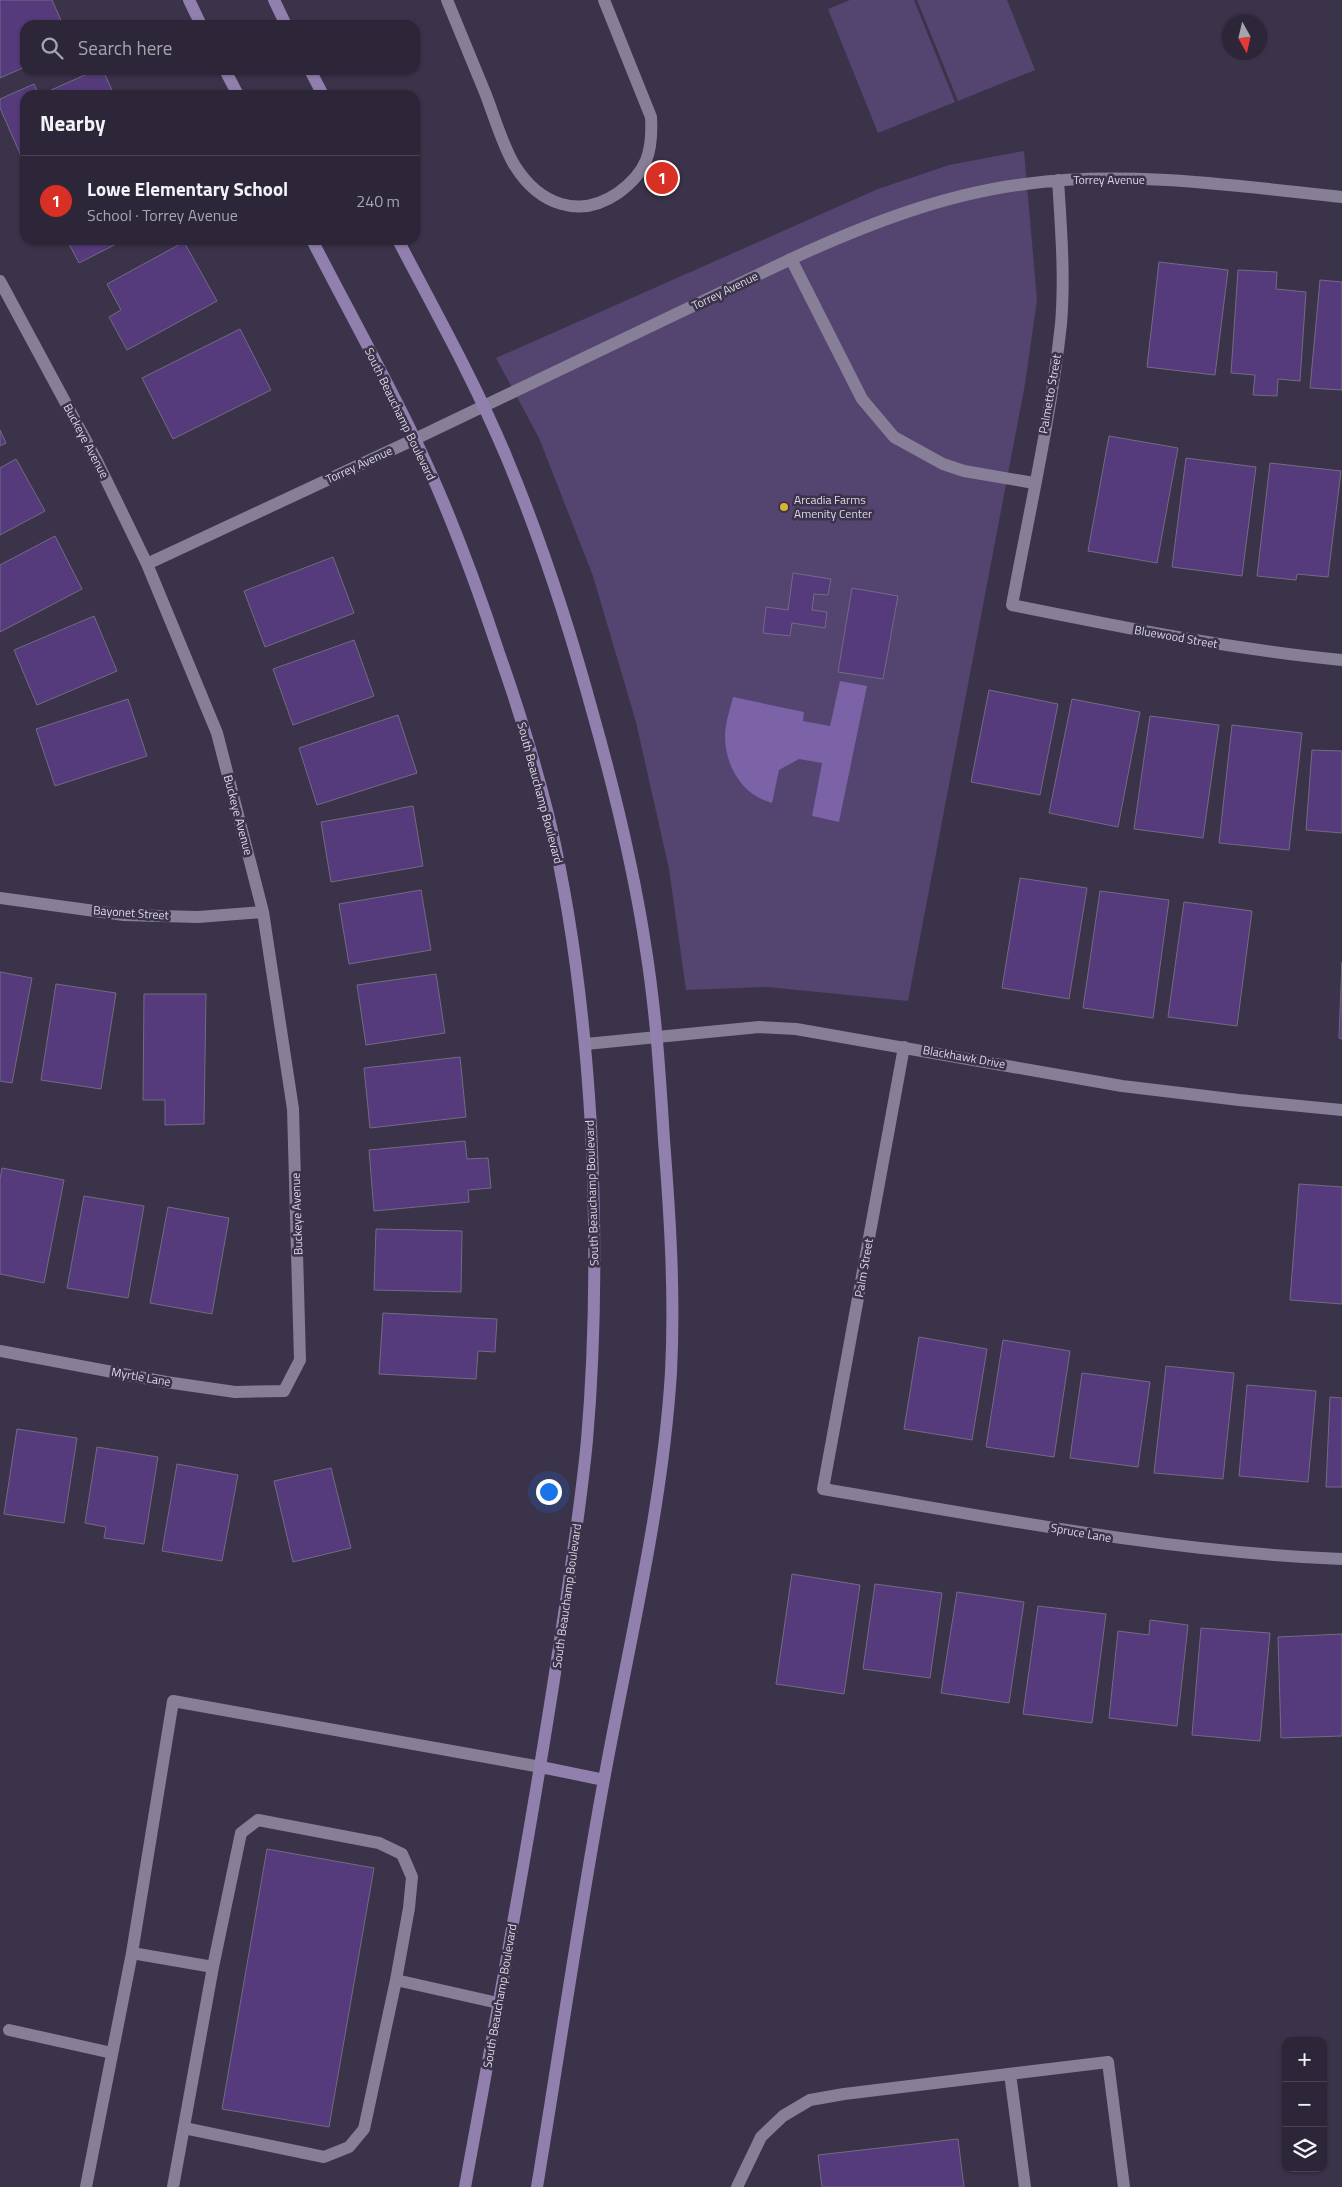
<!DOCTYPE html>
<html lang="en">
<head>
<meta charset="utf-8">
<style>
	body { margin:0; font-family:"Titillium Web",sans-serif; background:#383243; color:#f1f3f6 }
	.controls { position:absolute; right:15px; bottom:15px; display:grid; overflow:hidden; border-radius:10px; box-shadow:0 1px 4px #0004 }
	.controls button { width:45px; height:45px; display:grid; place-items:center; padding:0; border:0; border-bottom:1px solid #484353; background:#2c2638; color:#f1f3f6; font:25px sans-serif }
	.compass { position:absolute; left:1222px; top:15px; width:45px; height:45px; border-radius:50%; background:#2c2638; box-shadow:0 1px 4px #0004; rotate:172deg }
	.you { position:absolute; left:548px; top:1491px; width:18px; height:18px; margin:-12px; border:4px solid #fff; border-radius:50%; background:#1a73e8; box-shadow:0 0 0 8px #1a73e833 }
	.badge { display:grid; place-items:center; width:32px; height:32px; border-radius:50%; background:#d93025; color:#fff; font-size:16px; font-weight:700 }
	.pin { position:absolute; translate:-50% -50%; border:2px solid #fff; box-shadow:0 1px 5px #0006 }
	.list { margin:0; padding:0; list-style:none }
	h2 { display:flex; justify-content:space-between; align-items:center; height:65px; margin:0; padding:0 20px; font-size:21px }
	h2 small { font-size:16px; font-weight:400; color:#a6a5ae }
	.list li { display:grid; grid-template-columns:32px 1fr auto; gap:15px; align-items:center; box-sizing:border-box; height:90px; padding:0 20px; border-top:1px solid #484353 }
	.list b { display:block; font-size:19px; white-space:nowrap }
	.list p { margin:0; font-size:16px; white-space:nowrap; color:#a6a5ae }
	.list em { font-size:16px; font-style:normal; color:#a6a5ae }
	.icon { flex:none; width:28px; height:28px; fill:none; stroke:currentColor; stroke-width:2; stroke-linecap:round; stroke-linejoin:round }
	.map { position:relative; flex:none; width:1342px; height:2187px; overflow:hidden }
	.search { position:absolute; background:#2c2638; box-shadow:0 1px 4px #0004; left:20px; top:20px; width:400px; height:55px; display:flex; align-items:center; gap:12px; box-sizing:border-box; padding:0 18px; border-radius:15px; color:#a6a5ae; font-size:19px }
	.panel { position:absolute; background:#2c2638; box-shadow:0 1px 4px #0004; left:20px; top:90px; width:400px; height:155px; border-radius:15px }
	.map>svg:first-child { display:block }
	.green { fill:#544470 }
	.water { fill:#7c62a6 }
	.building { fill:#553b7b; stroke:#736a84 }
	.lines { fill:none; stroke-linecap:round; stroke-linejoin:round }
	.lane { stroke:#877e98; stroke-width:12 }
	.street { stroke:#877e98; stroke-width:12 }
	.secondary { stroke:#9180ae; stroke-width:12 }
	.poi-dot { fill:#dbb333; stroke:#3b334a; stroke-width:2 }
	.labels { text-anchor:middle; stroke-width:5; stroke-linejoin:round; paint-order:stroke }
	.street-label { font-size:12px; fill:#dcd8e6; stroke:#3b334a }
	.poi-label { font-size:12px; fill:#dcd8e6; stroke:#3b334a; text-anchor:start }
</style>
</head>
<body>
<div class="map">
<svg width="1342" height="2187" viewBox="0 0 1342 2187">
	<rect width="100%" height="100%" fill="#3b334a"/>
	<!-- green -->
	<path class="green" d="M850,0H914L955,102L878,133L828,9Z
		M917,0H1007L1035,70L958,101Z
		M1024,151L1037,300L1025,384L908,1001L767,987L686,990L669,869L636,722L593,576L539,438L496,358L878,189L949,165Z"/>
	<!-- water -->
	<path class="water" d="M840,681L867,686L839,822L812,816L822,763L799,759L779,770L772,803C742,795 725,766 725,736C725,723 730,710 733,697L804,712L803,721L830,726Z"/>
	<!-- building -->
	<path class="building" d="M0,0H52L63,25H25V67L0,78Z
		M96,70H103L114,95H40Z
		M34,84L39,95H25V165L0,108V99Z
		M67,240H124L79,263Z
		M184,242L217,301L127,350L109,317L121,310L107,284Z
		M1159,262L1228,270L1215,375L1147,367Z
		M1238,270L1277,272L1276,289L1306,292L1300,381L1278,379L1277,396L1253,395L1255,375L1231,373Z
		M1320,280L1342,282V390L1310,388Z
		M240,329L271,390L173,439L142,378Z
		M0,430L6,443L0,446Z
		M1109,436L1178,448L1157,563L1088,551Z
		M1186,458L1256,467L1242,576L1172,567Z
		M16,459L45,511L0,535V468Z
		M1270,463L1341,471L1328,577L1297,574L1296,580L1257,576Z
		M55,536L82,589L0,632V565Z
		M333,557L354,613L265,647L244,591Z
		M793,573L831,579L828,595L814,594L812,610L827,612L825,628L792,623L790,636L763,633L766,607L788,610Z
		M852,588L898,596L883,679L838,672Z
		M94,616L117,671L37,705L14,650Z
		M354,640L374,696L293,725L273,669Z
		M989,690L1058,704L1040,795L971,782Z
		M128,699L147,756L55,786L36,729Z
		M1072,699L1140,712L1118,827L1049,813Z
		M398,715L417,773L317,805L299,748Z
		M1150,716L1219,725L1203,838L1134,829Z
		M1232,725L1302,733L1289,850L1219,843Z
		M1312,750L1342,751V833L1306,830Z
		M413,806L423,866L331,882L321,822Z
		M1020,878L1087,888L1069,999L1002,988Z
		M421,890L431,950L349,964L339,904Z
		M1100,891L1169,900L1153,1018L1083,1008Z
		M1184,902L1252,911L1237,1026L1168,1017Z
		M1342,962V1039L1339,1038Z
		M0,972L32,978L12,1083L0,1081Z
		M436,974L445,1033L366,1045L357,985Z
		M56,984L116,993L101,1089L41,1080Z
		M144,994H206L204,1124L165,1125V1100H143Z
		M460,1057L466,1117L370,1128L364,1068Z
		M465,1141L467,1159L488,1158L491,1188L468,1190L469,1202L374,1211L369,1150Z
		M2,1168L64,1180L44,1283L0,1274V1179Z
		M1299,1184L1342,1187V1304L1290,1300Z
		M84,1196L144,1206L128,1298L67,1288Z
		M168,1207L229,1218L212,1314L150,1303Z
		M376,1229L462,1231L461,1292L374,1290Z
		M383,1313L497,1319L495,1352L478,1351L476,1379L379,1374Z
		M919,1337L987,1349L972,1440L904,1429Z
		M1003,1340L1070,1351L1054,1457L986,1447Z
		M1166,1366L1234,1373L1223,1479L1154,1473Z
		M1082,1373L1150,1382L1138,1467L1070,1458Z
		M1247,1385L1316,1391L1308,1482L1239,1476Z
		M1330,1397L1342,1398V1487H1326Z
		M17,1429L77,1438L64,1523L4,1514Z
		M97,1447L158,1457L144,1544L104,1538L106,1527L85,1523Z
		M177,1464L238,1475L222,1561L162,1551Z
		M331,1468L351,1548L293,1562L274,1481Z
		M792,1574L860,1585L844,1694L776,1684Z
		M875,1584L942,1593L930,1678L863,1669Z
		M957,1592L1024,1602L1009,1703L941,1693Z
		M1038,1606L1106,1614L1092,1723L1023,1714Z
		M1150,1620L1188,1625L1177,1726L1109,1718L1118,1631L1149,1635Z
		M1201,1628L1270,1633L1260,1741L1192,1735Z
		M1342,1634V1736L1281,1738L1278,1637Z
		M267,1849L374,1868L329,2127L222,2109Z
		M958,2139L964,2187H822L818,2155Z"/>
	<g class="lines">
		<!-- lane -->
		<path class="lane" d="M447,0C460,32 473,64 486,95C494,116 504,149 515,166C539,204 579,220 618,193C647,172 653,152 651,117L604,0
			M791,259L862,399L894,437L943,464L964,471L1034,483
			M132,1953L213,1967
			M9,2030L112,2053
			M1010,2074L1025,2187
			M184,2128L324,2157L349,2147L364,2129L396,1980
			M86,2187L132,1953L173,1701L541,1767
			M173,2187L213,1967L241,1833L258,1820L379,1843L402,1854L412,1877L409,1908L396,1980L498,2003
			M737,2187L761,2137L783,2116L810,2100L844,2094L1108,2062L1124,2187"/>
		<!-- street -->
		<path class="street" d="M1058,180C1061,228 1065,277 1061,324C1051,417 1029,513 1012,605C1121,627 1230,649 1342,660
			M0,281L97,461L147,564L217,733L263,912L293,1109L300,1360L284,1391L235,1392L166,1382L0,1351
			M147,564L415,439L791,259C865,225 944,194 1025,184C1130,170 1237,186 1342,197
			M0,898L124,915L198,917L263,912
			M586,1044L759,1027L796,1029L1122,1086L1239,1100L1342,1110
			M904,1047L823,1489C996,1518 1166,1552 1342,1559"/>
		<!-- secondary -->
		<path class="secondary" d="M189,0L201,25
			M274,0L286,25
			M225,70L238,95
			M310,70L323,95
			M312,240C346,306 382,371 414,437C448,507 475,580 499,653C518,707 535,762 549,818C573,919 585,1023 591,1127C596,1231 596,1336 587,1440C580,1514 568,1587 557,1660C530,1836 497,2012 465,2187
			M398,240C435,311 475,382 506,456C541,540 569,626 593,714C615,792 634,870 646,950C656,1013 660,1076 664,1140C670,1217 675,1294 671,1372C663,1504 630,1639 606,1769C580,1908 560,2048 537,2187
			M541,1767L604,1780"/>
	</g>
	<!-- markers -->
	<circle class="poi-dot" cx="784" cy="507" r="5"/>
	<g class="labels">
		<!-- street labels -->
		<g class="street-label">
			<text x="1109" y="184">Torrey Avenue</text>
			<text transform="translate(725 291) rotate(-26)" y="4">Torrey Avenue</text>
			<text transform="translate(1050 394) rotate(-80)" y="4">Palmetto Street</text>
			<text transform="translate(400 414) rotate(64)" y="4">South Beauchamp Boulevard</text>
			<text transform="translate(86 441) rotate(62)" y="4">Buckeye Avenue</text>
			<text transform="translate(359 465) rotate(-25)" y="4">Torrey Avenue</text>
			<text transform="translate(1176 637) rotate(10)" y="4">Bluewood Street</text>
			<text transform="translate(540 793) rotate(75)" y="4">South Beauchamp Boulevard</text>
			<text transform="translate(238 815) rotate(75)" y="4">Buckeye Avenue</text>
			<text transform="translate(131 913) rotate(4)" y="4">Bayonet Street</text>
			<text transform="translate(964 1057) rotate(10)" y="4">Blackhawk Drive</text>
			<text transform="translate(592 1193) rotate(-92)" y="4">South Beauchamp Boulevard</text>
			<text transform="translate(297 1214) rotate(-92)" y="4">Buckeye Avenue</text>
			<text transform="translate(864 1268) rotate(-80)" y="4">Palm Street</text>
			<text transform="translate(141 1377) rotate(10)" y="4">Myrtle Lane</text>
			<text transform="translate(1081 1533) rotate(10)" y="4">Spruce Lane</text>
			<text transform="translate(567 1596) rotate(-82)" y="4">South Beauchamp Boulevard</text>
			<text transform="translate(500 1996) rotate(-80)" y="4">South Beauchamp Boulevard</text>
		</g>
		<!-- poi labels -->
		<g class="poi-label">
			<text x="794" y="504">Arcadia Farms<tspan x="794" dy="14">Amenity Center</tspan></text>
		</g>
	</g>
</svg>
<div class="controls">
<button>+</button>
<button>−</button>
<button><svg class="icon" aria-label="layers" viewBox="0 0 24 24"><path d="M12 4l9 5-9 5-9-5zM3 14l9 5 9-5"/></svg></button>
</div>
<svg class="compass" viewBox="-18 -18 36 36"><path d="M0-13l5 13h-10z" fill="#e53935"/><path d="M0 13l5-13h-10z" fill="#a6a5ae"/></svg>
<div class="you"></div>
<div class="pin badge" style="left:662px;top:178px">1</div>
<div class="search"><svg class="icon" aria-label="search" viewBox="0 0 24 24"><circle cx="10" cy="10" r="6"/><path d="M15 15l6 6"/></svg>Search here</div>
<section class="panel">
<h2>Nearby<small></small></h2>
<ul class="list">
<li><span class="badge">1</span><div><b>Lowe Elementary School</b><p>School · Torrey Avenue</p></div><em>240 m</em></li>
</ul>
</section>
</div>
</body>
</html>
